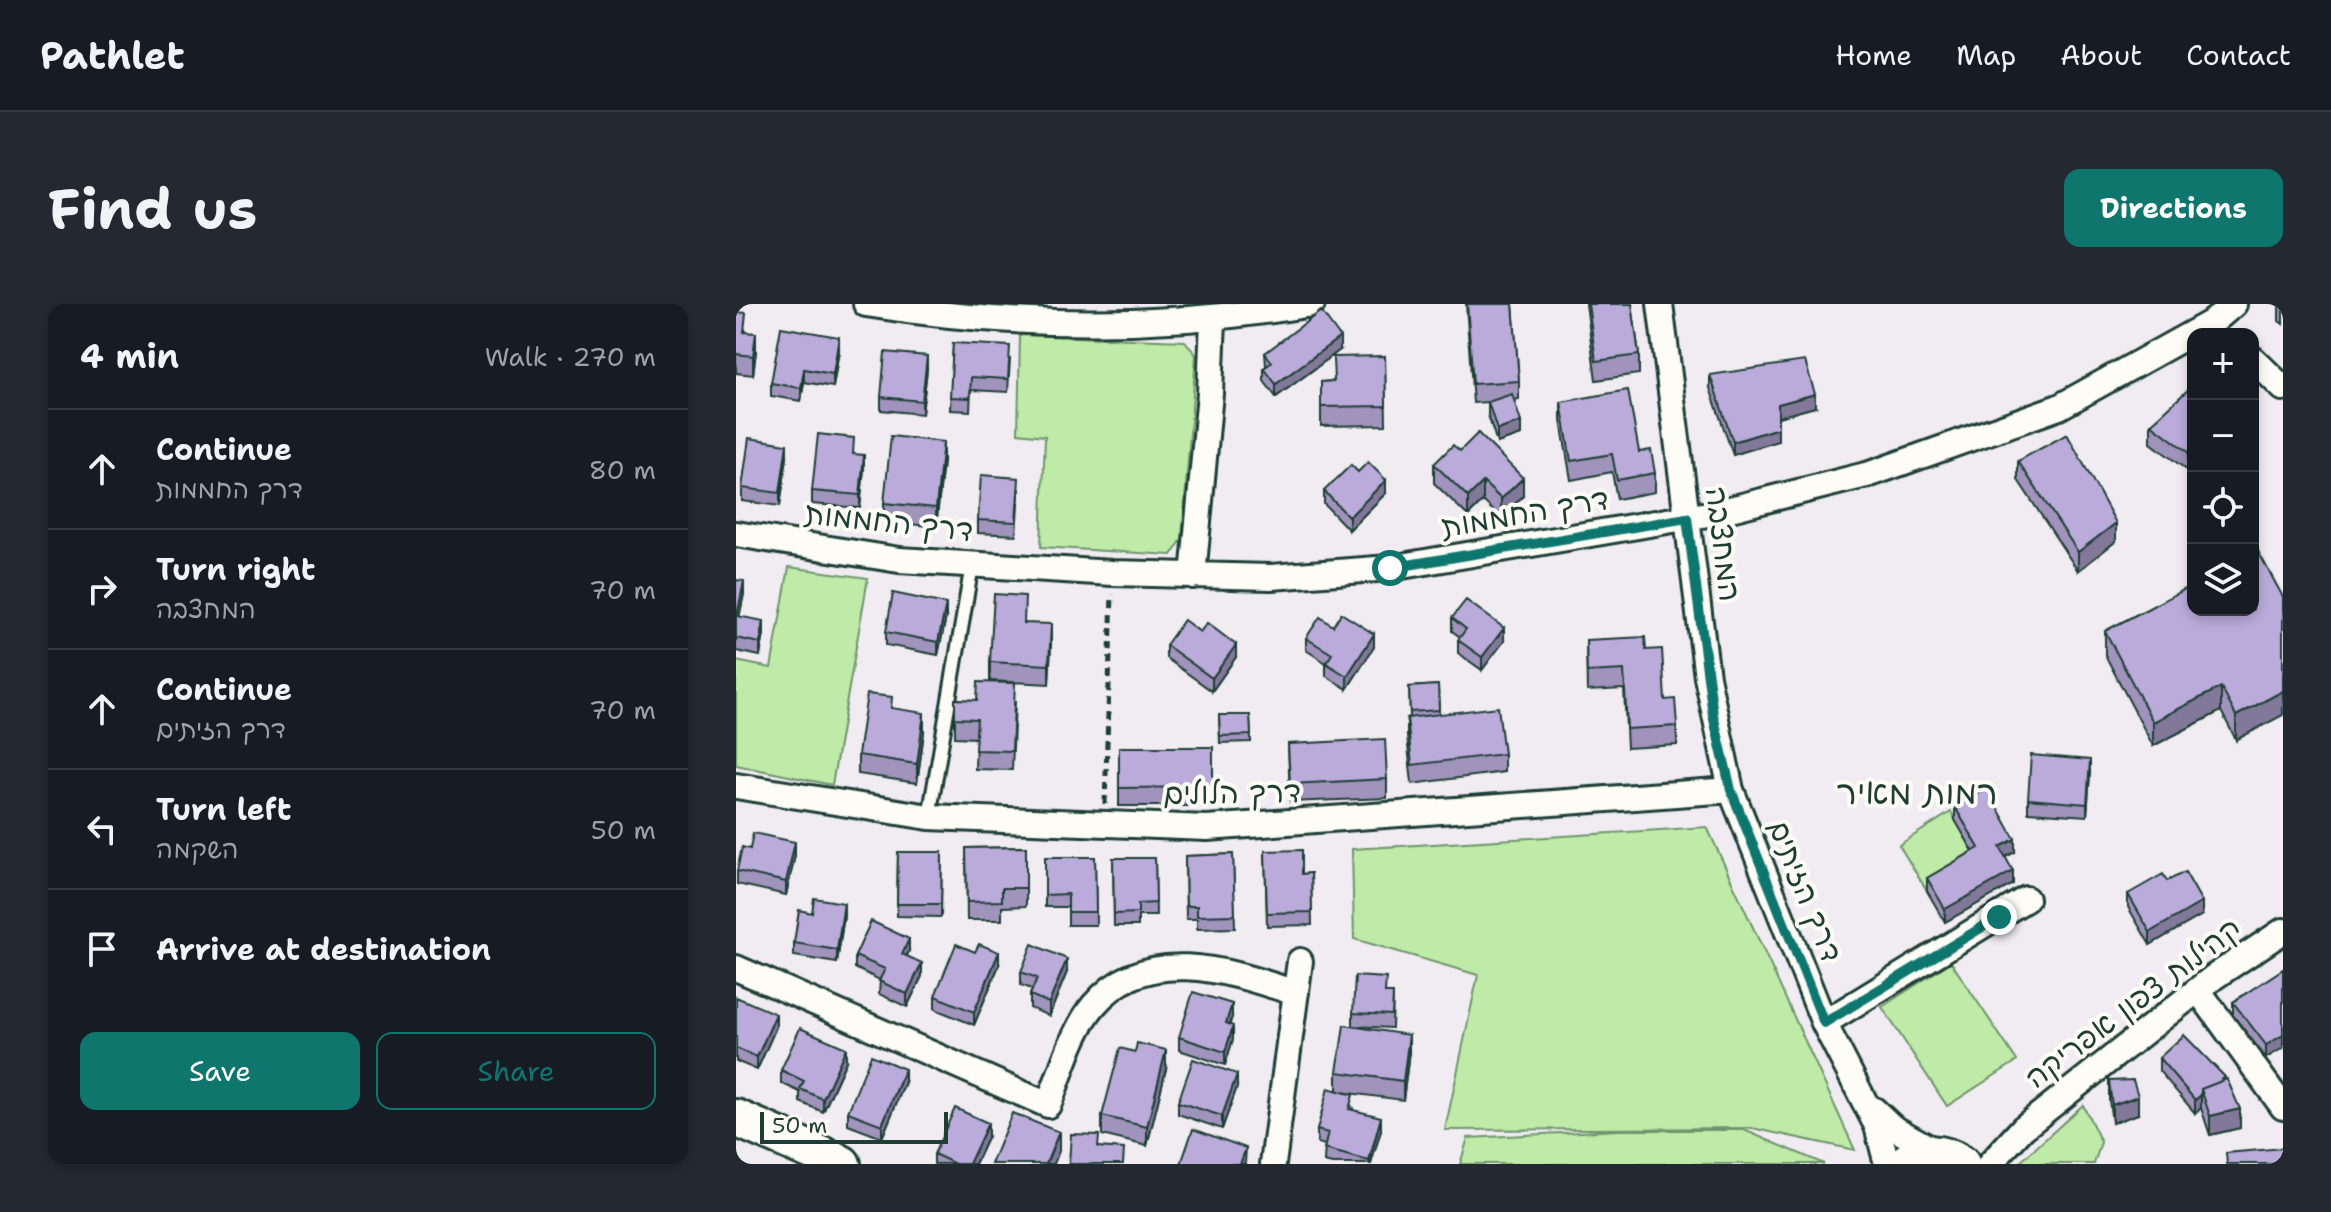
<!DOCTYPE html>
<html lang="en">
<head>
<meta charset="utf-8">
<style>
	body { margin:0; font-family:"Shantell Sans","Playpen Sans Hebrew",sans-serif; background:#242831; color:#f1f3f6 }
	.controls { position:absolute; right:24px; top:24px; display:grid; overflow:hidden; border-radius:16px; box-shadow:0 4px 12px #0003 }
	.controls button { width:72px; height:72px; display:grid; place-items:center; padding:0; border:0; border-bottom:2px solid #363941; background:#171b24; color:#f1f3f6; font:40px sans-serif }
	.scale { position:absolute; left:24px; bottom:20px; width:188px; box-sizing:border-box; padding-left:8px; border:4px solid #1f3d34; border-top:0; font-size:22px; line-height:28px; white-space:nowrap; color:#1f3d34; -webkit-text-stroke:6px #fdfcf7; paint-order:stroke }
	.stop { position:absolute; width:24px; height:24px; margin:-18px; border:6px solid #0f766e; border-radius:50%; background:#fff }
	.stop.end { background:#0f766e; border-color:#fff; box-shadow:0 2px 8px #0008 }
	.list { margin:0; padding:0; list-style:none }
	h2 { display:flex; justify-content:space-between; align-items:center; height:104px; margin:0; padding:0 32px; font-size:34px }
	h2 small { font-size:26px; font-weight:400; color:#9ea1a6 }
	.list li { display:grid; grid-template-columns:52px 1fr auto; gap:24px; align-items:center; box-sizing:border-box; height:120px; padding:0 32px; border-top:2px solid #363941 }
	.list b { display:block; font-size:30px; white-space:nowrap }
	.list p { margin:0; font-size:26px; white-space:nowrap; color:#9ea1a6 }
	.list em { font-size:26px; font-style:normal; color:#9ea1a6 }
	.actions { display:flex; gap:16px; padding:24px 32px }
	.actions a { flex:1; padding:18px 0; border:2px solid #0f766e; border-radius:16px; text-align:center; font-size:28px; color:#0f766e }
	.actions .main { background:#0f766e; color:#fff }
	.icon { flex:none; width:44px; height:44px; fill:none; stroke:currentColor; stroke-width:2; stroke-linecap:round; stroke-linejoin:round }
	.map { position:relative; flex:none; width:1547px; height:860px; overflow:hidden; border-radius:16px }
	header { display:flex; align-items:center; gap:48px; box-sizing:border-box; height:112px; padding:0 40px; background:#171b24; border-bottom:2px solid #363941 }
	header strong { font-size:38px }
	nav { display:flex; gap:44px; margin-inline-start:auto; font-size:28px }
	.intro { display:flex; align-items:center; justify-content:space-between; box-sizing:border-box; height:192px; padding:0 48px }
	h1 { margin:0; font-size:56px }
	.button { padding:20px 36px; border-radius:16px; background:#0f766e; color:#fff; font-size:28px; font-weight:700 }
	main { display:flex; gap:48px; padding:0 48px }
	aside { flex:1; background:#171b24; border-radius:16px; box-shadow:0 4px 12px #0003 }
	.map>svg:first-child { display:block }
	.green { fill:#bfeaa7; stroke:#6f946e; stroke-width:2 }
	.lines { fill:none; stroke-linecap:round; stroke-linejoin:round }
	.lane-casing { stroke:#1f3d34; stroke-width:18 }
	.street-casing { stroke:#1f3d34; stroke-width:30 }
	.secondary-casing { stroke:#1f3d34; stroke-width:42 }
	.path { stroke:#1f3d34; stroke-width:5; stroke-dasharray:8 6; stroke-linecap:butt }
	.lane { stroke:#fdfcf7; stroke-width:12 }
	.street { stroke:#fdfcf7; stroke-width:24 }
	.secondary { stroke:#fdfcf7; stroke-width:36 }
	.wall { fill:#a093bc; stroke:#1f3d34; stroke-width:2 }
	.shaded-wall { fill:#827899; stroke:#1f3d34; stroke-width:2 }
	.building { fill:#baabdb; stroke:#1f3d34; stroke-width:2 }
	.route { stroke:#0f766e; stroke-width:10 }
	.labels { text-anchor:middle; stroke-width:8; stroke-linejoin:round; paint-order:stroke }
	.street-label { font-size:30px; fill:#1f3d34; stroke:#fdfcf7 }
	.quarter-label { font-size:34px; fill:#1f3d34; stroke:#fdfcf7 }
</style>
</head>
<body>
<header>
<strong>Pathlet</strong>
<nav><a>Home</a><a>Map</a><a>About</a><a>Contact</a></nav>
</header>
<div class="intro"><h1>Find us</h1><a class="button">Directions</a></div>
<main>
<aside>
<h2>4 min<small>Walk · 270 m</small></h2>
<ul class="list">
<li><svg class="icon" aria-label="ahead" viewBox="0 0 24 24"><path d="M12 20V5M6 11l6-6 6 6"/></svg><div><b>Continue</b><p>דרך החממות</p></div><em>80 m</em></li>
<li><svg class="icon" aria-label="right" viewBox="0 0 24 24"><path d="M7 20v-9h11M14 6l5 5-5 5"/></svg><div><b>Turn right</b><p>המחצבה</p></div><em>70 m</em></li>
<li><svg class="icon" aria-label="ahead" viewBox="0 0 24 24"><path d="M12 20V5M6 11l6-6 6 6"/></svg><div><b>Continue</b><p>דרך הזיתים</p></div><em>70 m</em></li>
<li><svg class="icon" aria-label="left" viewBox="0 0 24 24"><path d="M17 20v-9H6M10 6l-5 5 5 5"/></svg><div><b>Turn left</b><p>השקמה</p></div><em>50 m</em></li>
<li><svg class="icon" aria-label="arrive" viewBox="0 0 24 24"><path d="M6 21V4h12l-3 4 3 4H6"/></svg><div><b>Arrive at destination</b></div></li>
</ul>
<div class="actions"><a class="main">Save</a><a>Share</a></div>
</aside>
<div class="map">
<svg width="1547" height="860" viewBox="0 0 1547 860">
	<rect width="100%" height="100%" fill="#f0ecf1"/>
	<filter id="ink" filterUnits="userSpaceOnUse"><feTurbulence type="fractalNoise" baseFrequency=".0125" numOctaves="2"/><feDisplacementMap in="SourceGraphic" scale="16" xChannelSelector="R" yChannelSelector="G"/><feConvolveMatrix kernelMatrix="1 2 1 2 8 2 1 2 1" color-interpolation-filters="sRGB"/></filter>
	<g filter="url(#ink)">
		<!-- green -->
		<path class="green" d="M284,31L449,37L460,51L446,235L436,251L305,243L309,132L282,129Z
			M53,263L132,274L96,481L0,461V357L35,364Z
			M1215,508L1243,557L1191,587L1163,541Z
			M971,523L1119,846L1016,824L709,826L742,671L618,635L616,545Z
			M1215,658L1281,757L1211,802L1146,703Z
			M1347,801L1365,838L1358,860H1282Z
			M882,826H1008L1088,860H724L732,834Z"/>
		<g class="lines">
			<!-- lane casing -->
			<g class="lane-casing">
				<path id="lane" d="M193,513L236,261"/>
			</g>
			<!-- street casing -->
			<g class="street-casing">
				<path id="street" d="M130,0C278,24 429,25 576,0
					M924,0L971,373L995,486L1088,719L1141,822L1151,860
					M1517,55L1547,84
					M0,230L163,256L376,269L535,273L654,264L978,209L1134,170L1323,103L1478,17L1498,0
					M457,272L474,89L477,15
					M0,482L193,513L471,524L995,486
					M0,664L312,801C325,770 336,727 358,701C411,638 495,668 560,689
					M1462,686L1547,803
					M1088,719L1290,595
					M1138,806L1156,823L1202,849
					M537,860L564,657
					M1254,860L1287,824L1478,673L1547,627"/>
			</g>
			<!-- secondary casing -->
			<g class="secondary-casing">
				<path id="secondary" d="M0,814L106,860
					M1168,860C1186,846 1206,848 1225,860"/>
			</g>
			<!-- path -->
			<path class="path" d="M369,500L376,290"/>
			<!-- lane -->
			<use href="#lane" class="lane"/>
			<!-- street -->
			<use href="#street" class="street"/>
			<!-- secondary -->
			<use href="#secondary" class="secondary"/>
		</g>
		<!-- wall -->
		<path class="wall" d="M730,0H777L783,77V95L778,96L785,131L761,139L752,111V98L737,99Z
			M850,0H896L903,51V70L860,76Z
			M1543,0H1547V20L1543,17Z
			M0,8L20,47L17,71L0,69Z
			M217,39L274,55L272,88L235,86L234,107L214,106Z
			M103,46L97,83L68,78L65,97L35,92V79Z
			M604,46L540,93L528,77V64L530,62L529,49Z
			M649,52L650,121L585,122V78L598,77Z
			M191,65L186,110L145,106V93Z
			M974,71L1079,103L1042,113V137L997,151L974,84Z
			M1457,85V163L1452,167L1415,139V120Z
			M825,98L903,148L919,169V188L881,195L876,168L835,176L825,117Z
			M724,147L787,192L765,214L747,197L732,212L698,179V160Z
			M118,150L128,164L124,204L76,200V187Z
			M51,153L44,202L6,197V184Z
			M207,157L200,223L148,217V199Z
			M1282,157L1380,237L1342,267L1282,176Z
			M622,168L650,189L613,226L588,200V187Z
			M283,186L280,231L242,229V216Z
			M1522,247L1500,436L1485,407L1417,442L1369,351V327Z
			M0,276L8,290L3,312L28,330L24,352L0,347Z
			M210,313L202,351L150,341V328Z
			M716,314L768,337L746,366L722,349V336L724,333L716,327Z
			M289,319L315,339L313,380L254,377V358Z
			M597,322L638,343L611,385L590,372V359L570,346V334Z
			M464,328L500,353L476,387L430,354V341Z
			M850,336L910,346L929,396L941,422V441L891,444L888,385L851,387Z
			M702,381L703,410L768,450V468L676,480L671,432V414L674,413L673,383Z
			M219,395L279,398L276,466L239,465L240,434L219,433Z
			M483,411H514L515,438L484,439Z
			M188,428L181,479L122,470V451Z
			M552,440L651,475V494L554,498Z
			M383,443H477V502H383Z
			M1354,469L1351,512L1292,508V495Z
			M1219,503L1279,548L1269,553L1277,580L1209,618L1191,587V574L1237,547L1219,516Z
			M290,543V602L266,603V616H231L230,544Z
			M14,545L59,551L50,591L1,580V567Z
			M529,547L566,570L575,569L576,621L531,622Z
			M162,548H206L205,613L161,612Z
			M497,550L499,624L461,625V615H450L449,552Z
			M309,553H359L360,621H332V603H309Z
			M377,554H419L420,612H402V622H378Z
			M1431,577L1466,611L1414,641L1392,603V590Z
			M76,609L108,611L101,659L58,652V639Z
			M173,647L171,652L186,672L171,703L143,690L144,676L119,664V652Z
			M263,661L238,721L199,705V692Z
			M1547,665V744L1530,754L1497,711V698Z
			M285,668H331L313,712L294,704V691L296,685L285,681Z
			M650,689H657L656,724L617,722V709Z
			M0,693L40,723L21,766L0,757Z
			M496,713L493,721L497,735L489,761L443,746V733Z
			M673,749L667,796L605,788L617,804L616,806L645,826L635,860H596L588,858L589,841L581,839V826L601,787V768Z
			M1423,754L1489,775L1504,824L1474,831L1465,804L1459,809L1423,767Z
			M110,757L87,808L64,798V788L45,779V766Z
			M430,765L411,842L366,831V812Z
			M1373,777L1402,810L1376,819L1373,796Z
			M169,778L146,834L112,821V808Z
			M501,783L486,825L442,810V798Z
			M252,832L239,860H198V850Z"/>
		<!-- shaded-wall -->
		<path class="shaded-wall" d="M20,29V47L17,71V52Z
			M103,33V46L97,83V70Z
			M604,33V46L540,93V80Z
			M191,52V65L186,110V97Z
			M68,65V78L65,97V84Z
			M1079,90V103L1042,113V100Z
			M785,118V131L761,139V126Z
			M1042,124V137L997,151V138Z
			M207,138V157L200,223V204Z
			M51,140V153L44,202V189Z
			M1457,144V163L1452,167V148Z
			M128,151V164L124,204V191Z
			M787,174V192L765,214V195Z
			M650,176V189L613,226V213Z
			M747,178V197L732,212V193Z
			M1380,219V237L1342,267V248Z
			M8,277V290L1,325V312Z
			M210,300V313L202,351V338Z
			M28,317V330L24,352V339Z
			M315,320V339L313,380V361Z
			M768,324V337L746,366V353Z
			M638,330V343L611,385V372Z
			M500,341V353L476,387V374Z
			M1485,383V407L1417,442V418Z
			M1547,387V411L1500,436V412Z
			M188,409V428L181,479V460Z
			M1354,456V469L1351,512V500Z
			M1279,535V548L1264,556V543Z
			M59,538V551L50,591V578Z
			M1277,567V580L1209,618V605Z
			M1466,598V611L1414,641V628Z
			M108,599V611L101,659V646Z
			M173,635V647L166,662V650Z
			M263,648V661L238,721V708Z
			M331,655V668L313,712V699Z
			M186,659V672L171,703V690Z
			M496,700V713L490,732V719Z
			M40,710V723L21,766V753Z
			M497,722V735L489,761V748Z
			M673,731V749L667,796V777Z
			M1547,731V744L1530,754V741Z
			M110,744V757L87,808V795Z
			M430,746V765L411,842V823Z
			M169,765V778L146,834V821Z
			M501,770V783L486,825V812Z
			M1465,791V804L1459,809V796Z
			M1402,792V810L1376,819V801Z
			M1504,805V824L1474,831V812Z
			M645,813V826L635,860H633Z
			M252,819V832L239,860H233Z
			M323,828V847L318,860H310Z
			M510,844L509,860H504Z"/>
		<!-- building -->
		<path class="building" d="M731,0H777L783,77L737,80Z
			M852,0H896L903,51L860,57Z
			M585,7L604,33L540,80L528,64L536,58L529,49Z
			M0,8L10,9L8,28L20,29L17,52L0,50Z
			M45,23L103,33L97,70L68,65L65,84L35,79Z
			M217,39L274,42L272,75L235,73L234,94L214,93Z
			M149,48L191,52L186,97L145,93Z
			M649,52L650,102L585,103V78L598,77L597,53Z
			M1069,57L1079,90L1042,100V124L997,138L974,71Z
			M1455,83L1457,85V144L1452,148L1415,120Z
			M892,86L903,148L915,146L919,169L881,176L876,150L835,157L825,98Z
			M776,90L785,118L761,126L752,98Z
			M742,129L787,174L765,195L747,178L732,193L698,160L717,141L724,147Z
			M82,130L118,134L117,150L128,151L124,191L76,187Z
			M1331,130L1380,219L1342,248L1282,157Z
			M155,132L207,138L200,204L148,199Z
			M13,134L51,140L44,189L6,184Z
			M632,158L650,176L613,213L588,187L615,161L622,168Z
			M245,171L283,174L280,218L242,216Z
			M1522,247L1547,293V387L1500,412L1485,383L1417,418L1369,327L1457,281V306H1517V250Z
			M0,276L8,277L1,312L28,317L24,339L0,334Z
			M157,289L210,300L202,338L150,328Z
			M258,290L289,292L288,319L315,320L313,361L254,358Z
			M730,296L768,324L746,353L722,336L730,325L716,314Z
			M605,309L638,330L611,372L590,359L596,350L570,334L584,313L597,322Z
			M448,316L464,328L471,319L500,341L476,374L430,341Z
			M909,333L910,346L926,345L929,396L939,395L941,422L891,425L888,366L851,368L850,336Z
			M242,378L279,379L276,447L239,446L241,415L219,414V395L241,396Z
			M702,381L703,406L674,408L673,383Z
			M131,390L156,393L155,404L188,409L181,460L122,451Z
			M762,403L768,450L676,461L671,414Z
			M483,411H514L515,431L484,432Z
			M649,435L651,475L554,480L552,440Z
			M383,443H477V483L383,484Z
			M1295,451L1354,456L1351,500L1292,495Z
			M1251,485L1279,535L1264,543L1277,567L1209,605L1191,574L1243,544L1219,503Z
			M17,529L59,538L50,578L1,567L6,543L14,545Z
			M290,543V584H266V597L231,598L230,544Z
			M566,546V570L575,569L576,608L531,609L529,547Z
			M162,548H206L205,600H161Z
			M497,550L499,611L461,612V602H450L449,552Z
			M309,553H359L360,608H332V590L309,591Z
			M377,554H419L420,599L402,600V609L378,610Z
			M1449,568L1466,598L1414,628L1392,590L1427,570L1431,577Z
			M78,594L108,599L101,646L58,639L63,606L76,609Z
			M135,617L173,635L166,650L186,659L171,690L143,677L149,665L119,652Z
			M220,640L239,648L243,640L263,648L238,708L199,692Z
			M296,640L331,655L313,699L294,691L301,674L285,668Z
			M1547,665V731L1530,741L1497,698Z
			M619,672L650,674L649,689H657L656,711L617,709Z
			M457,688L496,700L490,719L497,722L489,748L443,733Z
			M0,693L40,710L21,753L0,744Z
			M608,721L673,731L667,777L601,768Z
			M64,724L110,744L87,795L64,785L68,777L45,766Z
			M1448,731L1489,773L1483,778L1465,785V791L1459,796L1423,754Z
			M401,739L430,746L411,823L366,812L384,744L399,748Z
			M135,751L169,765L146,821L112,808Z
			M457,755L501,770L486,812L442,798Z
			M1491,775L1504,805L1474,812L1465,785Z
			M1397,776L1402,792L1376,801L1373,777Z
			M592,784L617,791L613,805L645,813L633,857L588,845L592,829L581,826Z
			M219,804L252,819L233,860H219L198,850Z
			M276,809L323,828L310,860H255Z
			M457,825L510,844L504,860H445Z
			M335,830L363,831L362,843L388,845L387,860H333Z
			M1547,844V860H1491L1490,849Z"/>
	</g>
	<g class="lines" filter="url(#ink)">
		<!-- route -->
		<path class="route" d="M654,264L951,214L977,411L995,486L1088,719L1263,613"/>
	</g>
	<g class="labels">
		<!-- street labels -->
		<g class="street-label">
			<text transform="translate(789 209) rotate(-10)" y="10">דרך החממות</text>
			<text transform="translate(153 218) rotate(6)" y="10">דרך החממות</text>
			<text transform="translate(987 240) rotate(83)" y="10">המחצבה</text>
			<text transform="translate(496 489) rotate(-1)" y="10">דרך הלולים</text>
			<text transform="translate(1069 587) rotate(68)" y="10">דרך הזיתים</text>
			<text transform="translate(1397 699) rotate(-37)" y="10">קהילות צפון אפריקה</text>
		</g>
		<!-- quarter labels -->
		<g class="quarter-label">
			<text x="1181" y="500">רמות מאיר</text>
		</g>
	</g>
</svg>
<div class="controls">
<button>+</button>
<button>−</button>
<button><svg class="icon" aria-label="locate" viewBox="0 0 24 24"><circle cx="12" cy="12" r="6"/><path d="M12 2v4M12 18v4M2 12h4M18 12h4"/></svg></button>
<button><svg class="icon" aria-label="layers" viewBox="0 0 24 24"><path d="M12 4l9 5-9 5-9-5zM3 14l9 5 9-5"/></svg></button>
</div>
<div class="scale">50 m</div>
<div class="stop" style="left:654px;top:264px"></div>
<div class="stop end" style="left:1263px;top:613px"></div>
</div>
</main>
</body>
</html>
